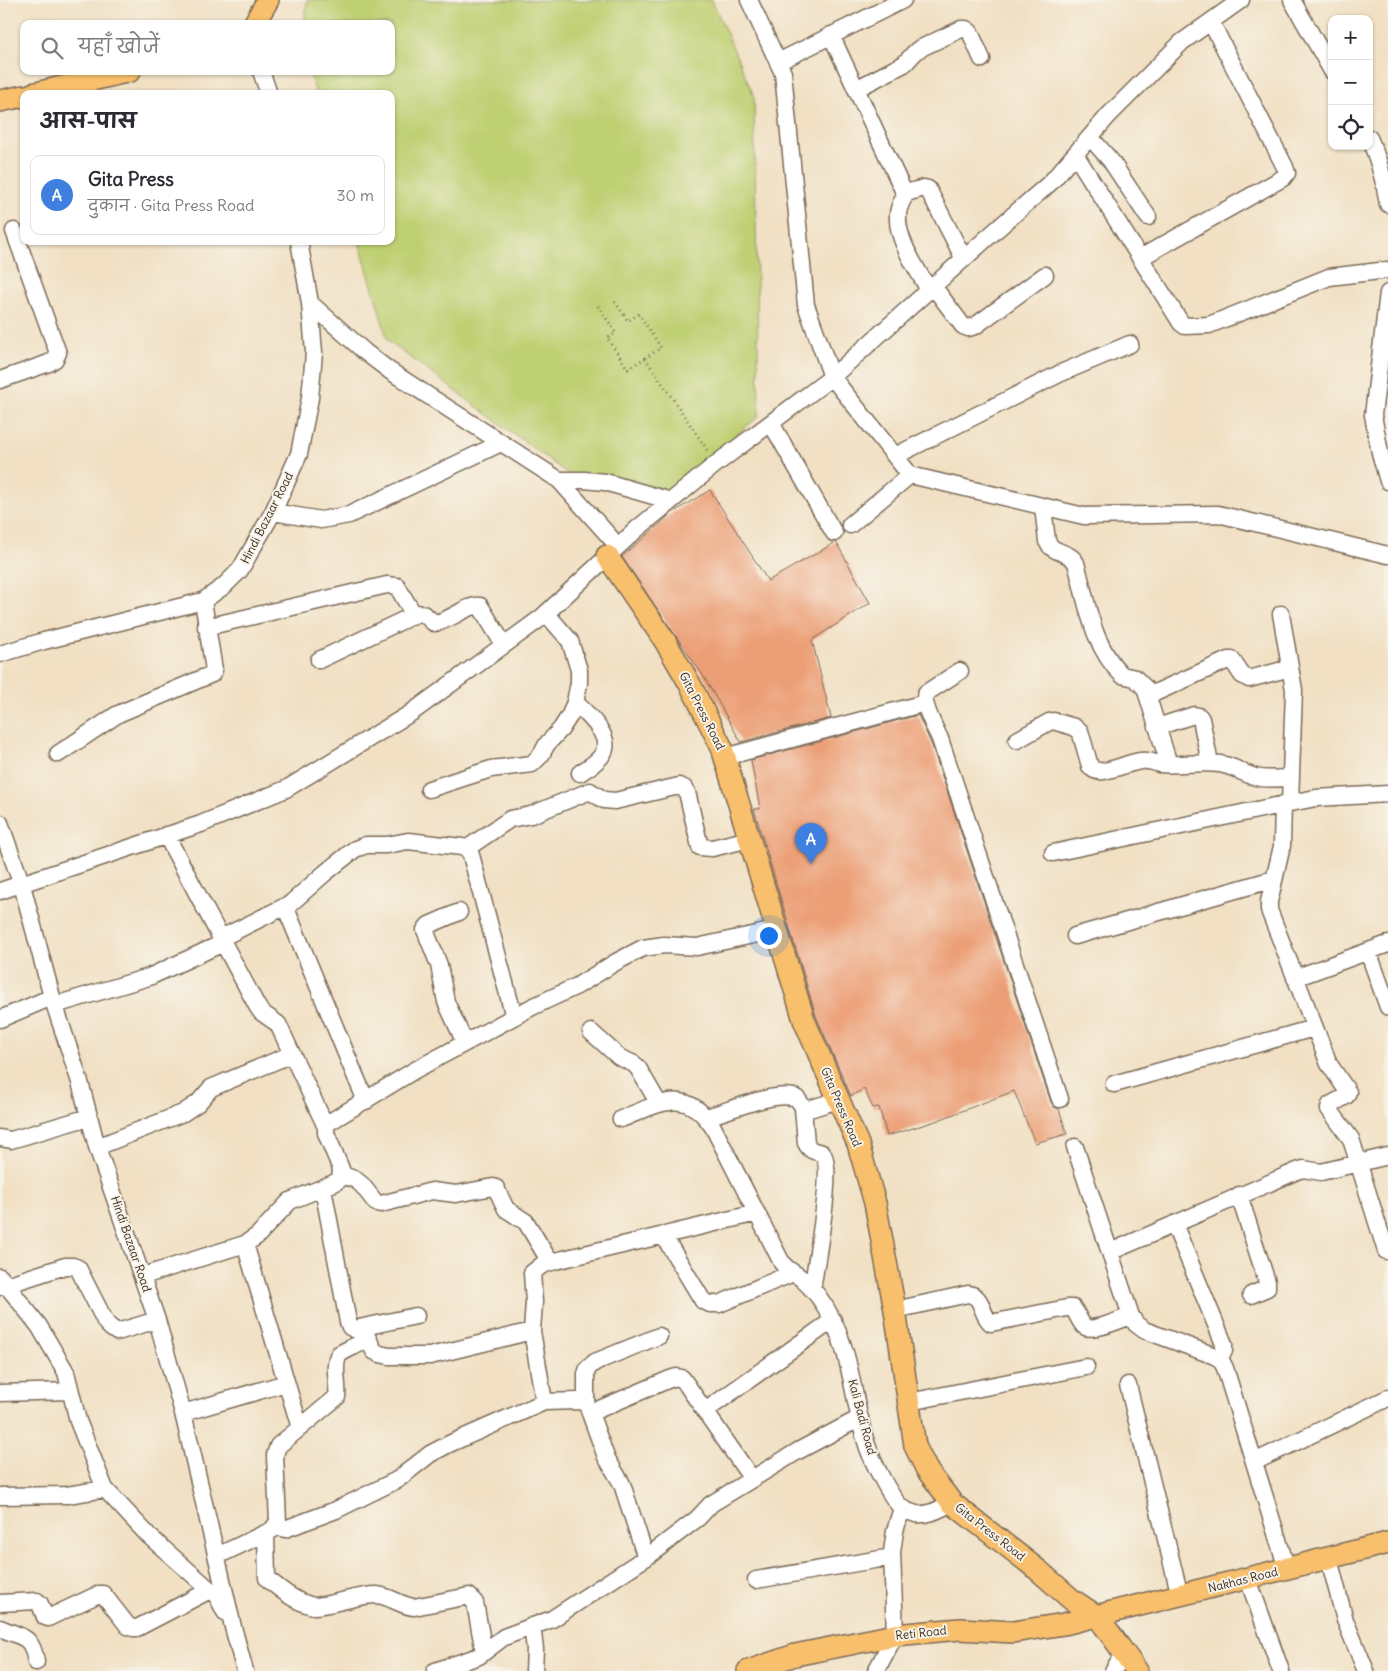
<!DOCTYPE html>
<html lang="hi">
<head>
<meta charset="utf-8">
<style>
	body { margin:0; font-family:Delius,"Playpen Sans Deva",sans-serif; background:#f2f2f3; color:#2b2b33 }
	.controls { position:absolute; right:15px; top:15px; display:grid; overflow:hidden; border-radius:10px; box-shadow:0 1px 4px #0004 }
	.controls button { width:45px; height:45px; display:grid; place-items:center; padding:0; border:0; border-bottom:1px solid #e1e1e2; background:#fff; color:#2b2b33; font:25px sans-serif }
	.you { position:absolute; left:768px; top:935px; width:18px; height:18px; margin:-12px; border:4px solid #fff; border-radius:50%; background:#1a73e8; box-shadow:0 0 0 8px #1a73e833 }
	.badge { display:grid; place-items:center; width:32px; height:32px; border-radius:50%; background:#0b8043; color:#fff; font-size:16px; font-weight:700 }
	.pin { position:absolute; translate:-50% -41px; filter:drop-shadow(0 1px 2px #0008) }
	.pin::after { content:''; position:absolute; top:26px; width:18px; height:15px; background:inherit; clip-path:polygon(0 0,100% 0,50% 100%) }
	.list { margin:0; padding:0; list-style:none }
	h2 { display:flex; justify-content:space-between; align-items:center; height:65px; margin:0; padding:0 20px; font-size:21px }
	h2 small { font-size:16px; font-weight:400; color:#7c7c81 }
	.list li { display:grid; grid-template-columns:32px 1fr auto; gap:15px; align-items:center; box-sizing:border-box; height:80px; margin:0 10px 10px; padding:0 10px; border:1px solid #e1e1e2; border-radius:10px }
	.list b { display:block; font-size:19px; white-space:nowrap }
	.list p { margin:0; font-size:16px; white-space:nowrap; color:#7c7c81 }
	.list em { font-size:16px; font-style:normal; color:#7c7c81 }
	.icon { flex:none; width:28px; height:28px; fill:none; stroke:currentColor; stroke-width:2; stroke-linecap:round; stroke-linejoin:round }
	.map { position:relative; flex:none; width:1388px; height:1671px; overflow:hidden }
	.search { position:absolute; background:#fff; box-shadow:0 1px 4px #0004; left:20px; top:20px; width:375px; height:55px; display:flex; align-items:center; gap:12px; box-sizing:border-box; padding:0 18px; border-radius:10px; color:#7c7c81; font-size:19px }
	.panel { position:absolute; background:#fff; box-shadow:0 1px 4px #0004; left:20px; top:90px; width:375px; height:155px; border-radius:10px }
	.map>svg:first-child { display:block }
	.green { fill:#bfd073; stroke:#7d7d48 }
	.building { fill:#ec9f76 }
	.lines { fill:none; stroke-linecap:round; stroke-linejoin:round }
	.minor-casing { stroke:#7b6a58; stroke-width:19 }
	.major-casing { stroke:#7b6a58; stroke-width:24 }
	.path { stroke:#7b6a58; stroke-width:3; stroke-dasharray:1 4; stroke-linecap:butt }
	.minor { stroke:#fff; stroke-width:16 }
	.major { stroke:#f8bf6c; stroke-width:21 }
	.labels { text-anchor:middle; stroke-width:4; stroke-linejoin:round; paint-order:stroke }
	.street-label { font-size:12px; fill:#3b2a1e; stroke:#f7f3e8 }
</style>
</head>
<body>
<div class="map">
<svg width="1388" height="1671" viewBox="0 0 1388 1671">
	<rect width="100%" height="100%" fill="#f7f3e8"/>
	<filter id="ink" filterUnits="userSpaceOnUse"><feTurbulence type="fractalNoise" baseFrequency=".02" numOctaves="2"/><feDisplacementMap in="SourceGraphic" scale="10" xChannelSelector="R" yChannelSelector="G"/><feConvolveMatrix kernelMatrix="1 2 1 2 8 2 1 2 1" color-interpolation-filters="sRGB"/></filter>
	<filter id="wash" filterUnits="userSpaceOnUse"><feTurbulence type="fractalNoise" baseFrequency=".0096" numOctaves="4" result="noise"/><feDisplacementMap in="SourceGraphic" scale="20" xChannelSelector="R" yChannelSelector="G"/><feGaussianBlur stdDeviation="1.12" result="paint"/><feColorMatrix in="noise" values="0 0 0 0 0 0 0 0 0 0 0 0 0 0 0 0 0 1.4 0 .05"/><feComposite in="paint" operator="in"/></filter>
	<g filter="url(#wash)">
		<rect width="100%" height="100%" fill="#f1e0c3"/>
		<!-- green -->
		<path class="green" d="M307,0H712L754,96L759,416L669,491L575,479L388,341L359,241H391V94H316L309,71H391V24H304Z"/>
		<g id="blocks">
			<!-- building -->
			<path class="building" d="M710,490L768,581L836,542L870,603L812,640L831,718L741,742L704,677L622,557L672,513Z
				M918,715L931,743L1051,1102L1054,1107L1059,1109L1067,1134L1035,1143L1014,1091L933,1122L887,1136L879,1107L873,1108L864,1089L851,1096L816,1016L754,809H760L751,760Z"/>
		</g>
	</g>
	<g filter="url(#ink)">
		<use href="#blocks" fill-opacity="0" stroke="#7b6a58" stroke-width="1"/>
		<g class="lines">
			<!-- minor casing -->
			<g class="minor-casing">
				<path id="minor" d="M749,0L783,73L806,305L832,377L910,475L1084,516L1218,514L1388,555
					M1292,0L1332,71
					M831,35L903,190L906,193L924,188L928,189L964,259
					M778,62L903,0
					M261,71L269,94
					M856,89L904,64C910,59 913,53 919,49L961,29H966L970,32L982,59
					M1090,137L1111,161L1148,217
					M1369,138C1379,159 1384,180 1388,204
					M1075,154L1181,323L1185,326L1209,325L1329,277L1388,270
					M906,193C903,200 898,206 898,215C896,239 917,269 929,290
					M1140,258L1283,178L1287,173L1285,167L1211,22
					M933,286L963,326L968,328L975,326L1045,275
					M1388,293L1373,415L1380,453L1388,481
					M310,303L365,352L390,371L559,480L618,546
					M0,380L49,363L55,359L58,353L14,231
					M771,423L834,533
					M895,456L1061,373L1130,344
					M559,480H584L605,482L671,501
					M1043,507L1047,541C1053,555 1069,550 1076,563C1087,602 1092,646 1122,675L1135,678L1145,688L1169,764
					M273,512L321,520L349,515L501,443
					M850,525L910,475
					M1281,614L1294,690L1290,803
					M206,627L387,585L397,586L411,610L416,614C426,612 427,618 434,623C449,622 467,604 480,606L504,645
					M0,654L44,641L203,601L224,586L240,570L273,512L299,454L310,398L314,353L310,303L299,241
					M319,660L416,614
					M960,671L926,693C921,703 935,728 940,739L1060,1099
					M1148,696L1228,660H1232L1242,675L1249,679L1290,668
					M575,702C587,714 615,738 602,755C597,763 587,768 580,773
					M1157,727L1194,715L1199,716L1201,719L1210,763
					M1017,740L1049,722L1053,721L1074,727L1080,731L1090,766C1099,781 1132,758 1147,761C1151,761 1155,763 1159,764C1179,766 1200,761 1220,764C1234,766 1243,774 1256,777C1266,780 1280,778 1291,778
					M58,754L118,714L212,674L214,670L203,601
					M725,757L925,703
					M429,789L491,769L532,764L541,755L547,744L561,729L570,715L575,702L579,683V670L570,641L546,613
					M1283,804L1282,846L1269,902V910L1329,1064L1348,1092L1346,1096L1330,1105L1329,1109L1351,1139L1386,1251
					M0,823L22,885L52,997L80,1082L97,1147L157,1320L183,1413L233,1627L245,1671
					M166,835L257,1006L261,1012L278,1024L326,1127
					M466,849L510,819L531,815L585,793L590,791L604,800L615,801L679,786L684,788L687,792L700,847L712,848L750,839
					M1053,853L1290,803L1316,798L1388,794
					M0,891L201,824L286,789L411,713L541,618L637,529L716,464L832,377L987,238L1051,182L1109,115L1182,42L1241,0
					M285,906L352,1068L366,1101
					M459,912L429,925L425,930L439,965L446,1002L465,1043
					M1075,936L1274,879
					M221,938L290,904L325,873L355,849L361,847L366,845H387L408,841L462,847L469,851L471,855L514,1017
					M1368,951L1388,1007
					M1295,978L1388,944
					M55,1005L149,977L223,943
					M0,1019L52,997
					M591,1032L619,1057L634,1064L638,1068L659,1104
					M1114,1084L1314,1028
					M803,1108L806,1143C810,1151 814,1151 822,1153C835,1165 815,1268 812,1290
					M707,1117C728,1111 772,1092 793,1097C800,1098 801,1107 806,1110L838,1100
					M621,1119C659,1104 685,1085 713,1127L782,1263C788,1271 796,1273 803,1280C815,1290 825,1305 832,1319C853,1359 853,1406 868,1448C873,1462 891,1499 902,1508C905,1510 912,1513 916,1514C929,1516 941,1508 952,1503
					M0,1138L11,1140L89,1117
					M97,1147L183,1113L198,1103L211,1088L292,1054
					M1075,1147L1131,1316L1136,1324L1144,1330L1215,1356L1221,1360L1225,1368L1287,1569
					M341,1174L356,1180L362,1185L376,1203L381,1204L432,1191L456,1194L493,1187L496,1188L506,1209L526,1222L550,1262
					M323,1188L348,1322L350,1327L354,1329L416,1316
					M1239,1195L1267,1282V1288L1251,1295
					M1174,1224L1224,1344V1351L1218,1358
					M663,1235L703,1301L710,1304H719L793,1273
					M245,1244L300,1428
					M1110,1252L1297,1171L1303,1169L1321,1172L1388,1156
					M143,1276L245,1244L257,1236L290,1201L334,1183L340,1179L341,1169L326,1133V1127L328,1123L415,1070L532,1007L577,986L616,962L643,948L664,945L697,947L776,930
					M0,1277L39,1326L66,1372L78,1421L105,1489
					M0,1287L65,1266H73L78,1268L106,1323L111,1328L117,1332L157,1320
					M895,1310L968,1294C984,1296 980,1314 991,1323L1067,1308H1073C1077,1313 1079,1321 1084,1326C1092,1333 1121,1319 1131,1316
					M364,1330L374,1351L380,1354L389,1356H430L532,1331
					M1128,1385L1180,1596
					M0,1393L70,1391
					M586,1402V1374L588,1368L595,1362L659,1336
					M909,1402L1086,1367
					M705,1411L833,1320
					M183,1413L286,1383
					M590,1413L670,1379L677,1377L682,1378L752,1479
					M1254,1462L1388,1398
					M0,1496L67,1495L105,1489L149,1536L217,1596L225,1612
					M276,1526L285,1529L336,1510L397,1480L430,1454L449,1444L544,1402
					M266,1533L267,1578L270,1581C284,1592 297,1603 314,1606C335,1605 356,1595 377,1595C390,1596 401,1606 414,1607L469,1596L475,1603L484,1652
					M217,1556L272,1530L278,1522L275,1455L278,1446L337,1397C339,1383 332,1366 339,1354L368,1339
					M646,1558L622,1484L606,1457L586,1402L577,1401L544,1402L532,1331L534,1302L532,1273L542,1265L555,1261L757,1213
					M1329,1559L1345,1620L1366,1671
					M1248,1579L1281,1671
					M756,1580L892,1557
					M0,1603L37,1601L40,1604L45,1617L48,1618L99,1594H103L128,1626L133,1628H137L210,1590
					M532,1626L535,1649L534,1671
					M0,1628C23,1638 32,1635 36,1662
					M435,1671L479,1656L504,1637L552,1619L651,1554L698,1518L711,1504L798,1451L860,1418
					M876,1671L895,1635L892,1552L895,1531L902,1508
					M1113,1671L1124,1653"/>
			</g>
			<!-- major casing -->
			<g class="major-casing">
				<path id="major" d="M254,24L268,0
					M32,94L130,71
					M0,101L24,96
					M607,556L665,641L691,686L722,748L804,1020L858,1144L875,1203L895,1310L915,1446L927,1470L952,1503L1038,1570L1071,1599L1098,1617L1137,1671
					M748,1671L795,1655L895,1635L960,1629L1013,1632L1064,1624L1388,1543"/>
			</g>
			<!-- path -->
			<path class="path" d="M598,306L616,333L607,338L628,369L661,348L639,314L628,321L613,299
				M645,358L708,451"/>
			<!-- minor -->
			<use href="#minor" class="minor"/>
			<!-- major -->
			<use href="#major" class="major"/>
		</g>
	</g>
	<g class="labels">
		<!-- street labels -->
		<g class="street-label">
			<text transform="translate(267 518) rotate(-63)" y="4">Hindi Bazaar Road</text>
			<text transform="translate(702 711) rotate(63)" y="4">Gita Press Road</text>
			<text transform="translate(841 1107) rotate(67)" y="4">Gita Press Road</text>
			<text transform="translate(131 1244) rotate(71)" y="4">Hindi Bazaar Road</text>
			<text transform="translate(862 1417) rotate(75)" y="4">Kali Badi Road</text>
			<text transform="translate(990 1532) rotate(38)" y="4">Gita Press Road</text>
			<text transform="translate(1243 1580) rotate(-14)" y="4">Nakhas Road</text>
			<text transform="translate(921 1633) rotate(-6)" y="4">Reti Road</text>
		</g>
	</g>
</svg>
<div class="controls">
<button>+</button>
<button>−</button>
<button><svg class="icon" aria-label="locate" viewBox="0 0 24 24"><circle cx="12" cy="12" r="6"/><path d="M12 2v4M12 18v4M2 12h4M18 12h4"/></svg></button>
</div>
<div class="you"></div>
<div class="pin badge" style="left:811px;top:864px;background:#3f7fe0">A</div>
<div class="search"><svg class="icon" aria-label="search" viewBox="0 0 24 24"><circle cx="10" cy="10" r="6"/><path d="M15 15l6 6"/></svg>यहाँ खोजें</div>
<section class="panel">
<h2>आस-पास<small></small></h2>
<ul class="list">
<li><span class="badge" style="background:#3f7fe0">A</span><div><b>Gita Press</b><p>दुकान · Gita Press Road</p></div><em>30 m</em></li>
</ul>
</section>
</div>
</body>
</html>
